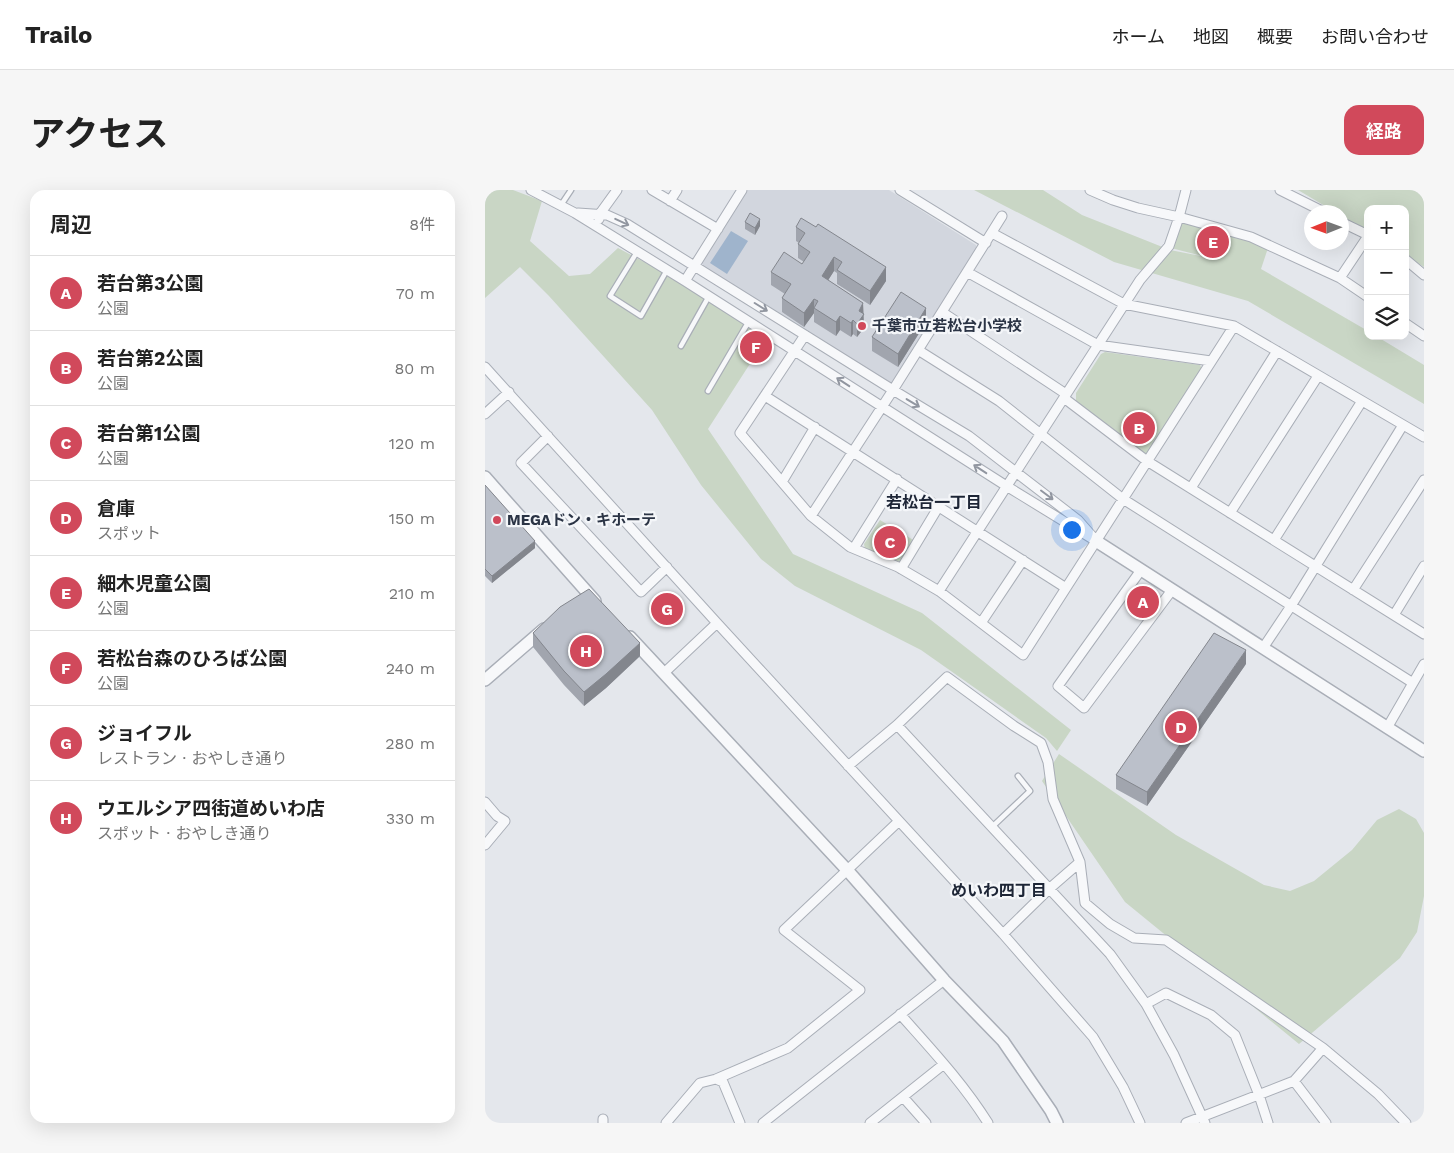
<!DOCTYPE html>
<html lang="ja">
<head>
<meta charset="utf-8">
<style>
	body { margin:0; font-family:"Work Sans","Noto Sans JP",sans-serif; background:#f6f6f6; color:#222 }
	.controls { position:absolute; right:15px; top:15px; display:grid; overflow:hidden; border-radius:10px; box-shadow:0 5px 20px #0002 }
	.controls button { width:45px; height:45px; display:grid; place-items:center; padding:0; border:0; border-bottom:1px solid #e0e0e0; background:#fff; color:#222; font:25px sans-serif }
	.compass { position:absolute; left:819px; top:15px; width:45px; height:45px; border-radius:50%; background:#fff; box-shadow:0 5px 20px #0002; rotate:269deg }
	.you { position:absolute; left:586px; top:339px; width:18px; height:18px; margin:-12px; border:4px solid #fff; border-radius:50%; background:#1a73e8; box-shadow:0 0 0 8px #1a73e833 }
	.badge { display:grid; place-items:center; width:32px; height:32px; border-radius:50%; background:#d1495b; color:#fff; font-size:16px; font-weight:700 }
	.pin { position:absolute; translate:-50% -50%; border:2px solid #fff; box-shadow:0 1px 5px #0006 }
	.list { margin:0; padding:0; list-style:none }
	h2 { display:flex; justify-content:space-between; align-items:center; height:65px; margin:0; padding:0 20px; font-size:21px }
	h2 small { font-size:16px; font-weight:400; color:#767676 }
	.list li { display:grid; grid-template-columns:32px 1fr auto; gap:15px; align-items:center; box-sizing:border-box; height:75px; padding:0 20px; border-top:1px solid #e0e0e0 }
	.list b { display:block; font-size:19px; white-space:nowrap }
	.list p { margin:0; font-size:16px; white-space:nowrap; color:#767676 }
	.list em { font-size:16px; font-style:normal; color:#767676 }
	.icon { flex:none; width:28px; height:28px; fill:none; stroke:currentColor; stroke-width:2; stroke-linecap:round; stroke-linejoin:round }
	.map { position:relative; flex:none; width:939px; height:933px; overflow:hidden; border-radius:15px }
	header { display:flex; align-items:center; gap:30px; box-sizing:border-box; height:70px; padding:0 25px; background:#fff; border-bottom:1px solid #e0e0e0 }
	header strong { font-size:24px }
	nav { display:flex; gap:28px; margin-inline-start:auto; font-size:18px }
	.intro { display:flex; align-items:center; justify-content:space-between; box-sizing:border-box; height:120px; padding:0 30px }
	h1 { margin:0; font-size:35px }
	.button { padding:12px 22px; border-radius:15px; background:#d1495b; color:#fff; font-size:18px; font-weight:700 }
	main { display:flex; gap:30px; padding:0 30px }
	aside { flex:1; background:#fff; border-radius:15px; box-shadow:0 5px 20px #0002 }
	.map>svg:first-child { display:block }
	.built { fill:#d2d6de }
	.green { fill:#c9d6c5 }
	.water { fill:#9fb4cc }
	.lines { fill:none; stroke-linecap:round; stroke-linejoin:round }
	.service-casing { stroke:#a9aeb7; stroke-width:7 }
	.minor-casing { stroke:#a9aeb7; stroke-width:11 }
	.tertiary-casing { stroke:#a9aeb7; stroke-width:14 }
	.service { stroke:#f7f8fa; stroke-width:4.5 }
	.minor { stroke:#f7f8fa; stroke-width:9 }
	.tertiary { stroke:#f7f8fa; stroke-width:11 }
	.wall { fill:#a1a5ae }
	.shaded-wall { fill:#83868d }
	.building { fill:#bbc0ca; stroke:#83868d }
	.oneway { stroke:#9196a0 }
	.poi-dot { fill:#d1495b; stroke:#f4f6f9; stroke-width:2 }
	.labels { text-anchor:middle; stroke-width:4.5; stroke-linejoin:round; paint-order:stroke }
	.poi-label { font-size:15px; font-weight:bold; fill:#2b3445; stroke:#f4f6f9; text-anchor:start }
	.neighbourhood-label { font-size:16px; font-weight:bold; fill:#1d2536; stroke:#f4f6f9 }
</style>
</head>
<body>
<header>
<strong>Trailo</strong>
<nav><a>ホーム</a><a>地図</a><a>概要</a><a>お問い合わせ</a></nav>
</header>
<div class="intro"><h1>アクセス</h1><a class="button">経路</a></div>
<main>
<aside>
<h2>周辺<small>8件</small></h2>
<ul class="list">
<li><span class="badge">A</span><div><b>若台第3公園</b><p>公園</p></div><em>70 m</em></li>
<li><span class="badge">B</span><div><b>若台第2公園</b><p>公園</p></div><em>80 m</em></li>
<li><span class="badge">C</span><div><b>若台第1公園</b><p>公園</p></div><em>120 m</em></li>
<li><span class="badge">D</span><div><b>倉庫</b><p>スポット</p></div><em>150 m</em></li>
<li><span class="badge">E</span><div><b>細木児童公園</b><p>公園</p></div><em>210 m</em></li>
<li><span class="badge">F</span><div><b>若松台森のひろば公園</b><p>公園</p></div><em>240 m</em></li>
<li><span class="badge">G</span><div><b>ジョイフル</b><p>レストラン · おやしき通り</p></div><em>280 m</em></li>
<li><span class="badge">H</span><div><b>ウエルシア四街道めいわ店</b><p>スポット · おやしき通り</p></div><em>330 m</em></li>
</ul>
</aside>
<div class="map">
<svg width="939" height="933" viewBox="0 0 939 933">
	<rect width="100%" height="100%" fill="#e4e7ec"/>
	<!-- built -->
	<path class="built" d="M263,0H404L491,55L492,63L410,193L402,195L218,78L217,73Z"/>
	<!-- green -->
	<path class="green" d="M0,0H28L57,11L45,51L84,86L105,84L133,58L195,91L282,148L281,150L284,152L272,171L268,169L223,239L308,364L437,423L586,540L572,561L561,548L436,460L310,396L276,369L216,295L167,220L64,106L35,77L0,108Z
		M489,0H558L597,25L685,60L721,67L686,58L694,34L699,31L753,46L783,58L776,79L883,141V146H891L939,175V214L763,111L629,72Z
		M813,0H939V77L920,65V19H883V43L857,27L856,22H850Z
		M620,162L715,175L718,181L666,264H659L591,211V203L616,164Z
		M395,330L430,351L417,372L411,374L380,359L379,354Z
		M651,397L674,415L665,426L642,409Z
		M574,564L691,645L779,695L805,701L829,691L867,660L892,630L914,619L931,629L939,643V706L932,742L915,768L814,854L640,712L557,591Z"/>
	<!-- water -->
	<path class="water" d="M246,41L263,51L242,84L225,73Z"/>
	<g class="lines">
		<!-- service casing -->
		<g class="service-casing">
			<path id="service" d="M76,15L86,0
				M152,62L125,106L156,126L182,80
				M196,156L224,106
				M223,201L264,131
				M507,637L545,601L533,586"/>
		</g>
		<!-- minor casing -->
		<g class="minor-casing">
			<path id="minor" d="M46,0L90,23L200,91L523,297L611,351
				M167,0L233,39
				M415,0L501,53
				M605,0L628,10L653,18L694,27L766,47L855,88L883,107
				M795,0L839,22
				M185,11L192,0
				M93,23L122,25L142,34L408,200L484,246L593,330L607,346
				M114,29V25L132,0
				M856,32L883,45
				M507,43L639,114L749,136L939,247
				M920,69L939,85
				M482,82L613,155L726,171
				M855,88L883,46
				M200,91L257,0
				M457,122L581,204
				M920,133L939,146
				M320,145L255,243L326,326L365,357L413,377L454,401L538,465L749,136
				M433,160L514,211L638,309L928,493
				M0,177L232,433L518,744L608,847L638,897L655,933
				M280,206L581,398
				M579,208L662,271L939,444
				M0,224L24,202
				M63,246L36,273L156,402L182,377
				M297,292L330,237
				M706,298L792,161
				M745,323L833,186
				M326,326L408,200L517,26
				M789,350L877,211
				M369,358L412,289
				M416,379L454,316
				M656,380L573,496L599,518L687,400
				M868,400L939,290
				M454,401L655,90L684,56L694,27L701,0
				M909,425L939,376
				M496,433L538,370
				M778,458L806,416L918,235
				M179,483L232,433
				M412,535L625,764L661,814L689,865L720,933
				M902,538L939,474
				M363,576L412,535L462,487L529,536L556,553L563,572L568,609L595,672L600,713L625,734L649,748L681,750L838,858L893,904L921,933
				M0,612L12,626L20,631L0,655
				M518,744L564,699L595,672
				M661,814L681,803L726,825L750,845L774,905L783,933
				M415,824C446,859 478,893 503,933
				M231,889L303,858L375,800L299,740L414,631
				M809,891L841,933
				M418,907L441,933
				M118,929V933
				M181,933L215,893L231,889L238,892L255,933
				M278,933L459,790
				M385,933L459,874
				M701,933L809,891L838,858"/>
		</g>
		<!-- tertiary casing -->
		<g class="tertiary-casing">
			<path id="tertiary" d="M0,287L110,411
				M611,351L939,561
				M145,447L363,681L459,790L518,851L566,921L572,933
				M0,490L59,439"/>
		</g>
		<!-- service -->
		<use href="#service" class="service"/>
		<!-- minor -->
		<use href="#minor" class="minor"/>
		<!-- tertiary -->
		<use href="#tertiary" class="tertiary"/>
	</g>
	<!-- wall -->
	<path class="wall" d="M260,32L275,36L270,45L260,39Z
		M311,37L401,91L385,115L352,94V83L349,81L343,90L378,113L379,138L372,147L368,144L366,147L355,140L351,146L329,132V123L319,137L297,122V108L300,104L286,95V82L317,74L319,72L313,68V54L314,53L311,51Z
		M441,132L413,177L387,161V147Z
		M0,295L50,358L7,393L0,386Z
		M48,443L155,466L121,498L99,516L79,495L48,457Z
		M761,474L662,616L631,599V585Z"/>
	<!-- shaded-wall -->
	<path class="shaded-wall" d="M275,29V36L270,45V38Z
		M349,67V81L337,100V86Z
		M401,77V91L385,115V101Z
		M329,109V123L319,137V123Z
		M378,113L379,138L372,147V134L374,121Z
		M441,118V132L413,177V164Z
		M355,126V140L351,146V132Z
		M368,130V144L366,147V133Z
		M50,351V358L7,393V386Z
		M155,453V466L121,498L99,516V502Z
		M761,460V474L662,616V602Z"/>
	<!-- building -->
	<path class="building" d="M265,23L275,29L270,38L260,32Z
		M316,28L331,37L333,34L401,77L385,101L352,80L357,72L349,67L337,86L378,113L374,121L379,124L372,134L368,130L366,133L355,126L351,132L329,118L333,111L329,109L319,123L297,108L306,94L286,82L299,62L317,74L325,62L313,54L320,43L311,37Z
		M416,102L441,118L413,164L387,147Z
		M0,295L50,351L7,386L0,379Z
		M104,399L155,453L121,484L99,502L79,481L48,443L75,417Z
		M729,443L761,460L662,602L631,585Z"/>
	<!-- one-way arrows -->
	<defs><path id="oneway-shaft" d="M-6 0H5M1.5-3L5.5 0L1.5 3" fill="none" stroke-width="1.6" stroke-linecap="round" stroke-linejoin="round" transform="scale(1.25)"/></defs>
	<g class="oneway">
		<use href="#oneway-shaft" transform="translate(137 32) rotate(25)"/>
		<use href="#oneway-shaft" transform="translate(276 117) rotate(32)"/>
		<use href="#oneway-shaft" transform="translate(358 192) rotate(-147)"/>
		<use href="#oneway-shaft" transform="translate(428 213) rotate(31)"/>
		<use href="#oneway-shaft" transform="translate(495 279) rotate(-147)"/>
		<use href="#oneway-shaft" transform="translate(562 305) rotate(37)"/>
	</g>
	<!-- markers -->
	<g class="poi-dot">
		<circle cx="377" cy="136" r="5"/>
		<circle cx="12" cy="330" r="5"/>
	</g>
	<g class="labels">
		<!-- poi labels -->
		<g class="poi-label">
			<text x="387" y="141">千葉市立若松台小学校</text>
			<text x="22" y="335">MEGAドン・キホーテ</text>
		</g>
		<!-- neighbourhood labels -->
		<g class="neighbourhood-label">
			<text x="449" y="318">若松台一丁目</text>
			<text x="514" y="706">めいわ四丁目</text>
		</g>
	</g>
</svg>
<div class="controls">
<button>+</button>
<button>−</button>
<button><svg class="icon" aria-label="layers" viewBox="0 0 24 24"><path d="M12 4l9 5-9 5-9-5zM3 14l9 5 9-5"/></svg></button>
</div>
<svg class="compass" viewBox="-18 -18 36 36"><path d="M0-13l5 13h-10z" fill="#e53935"/><path d="M0 13l5-13h-10z" fill="#767676"/></svg>
<div class="you"></div>
<div class="pin badge" style="left:658px;top:412px">A</div>
<div class="pin badge" style="left:654px;top:238px">B</div>
<div class="pin badge" style="left:405px;top:352px">C</div>
<div class="pin badge" style="left:696px;top:537px">D</div>
<div class="pin badge" style="left:728px;top:52px">E</div>
<div class="pin badge" style="left:271px;top:157px">F</div>
<div class="pin badge" style="left:182px;top:419px">G</div>
<div class="pin badge" style="left:101px;top:461px">H</div>
</div>
</main>
</body>
</html>
